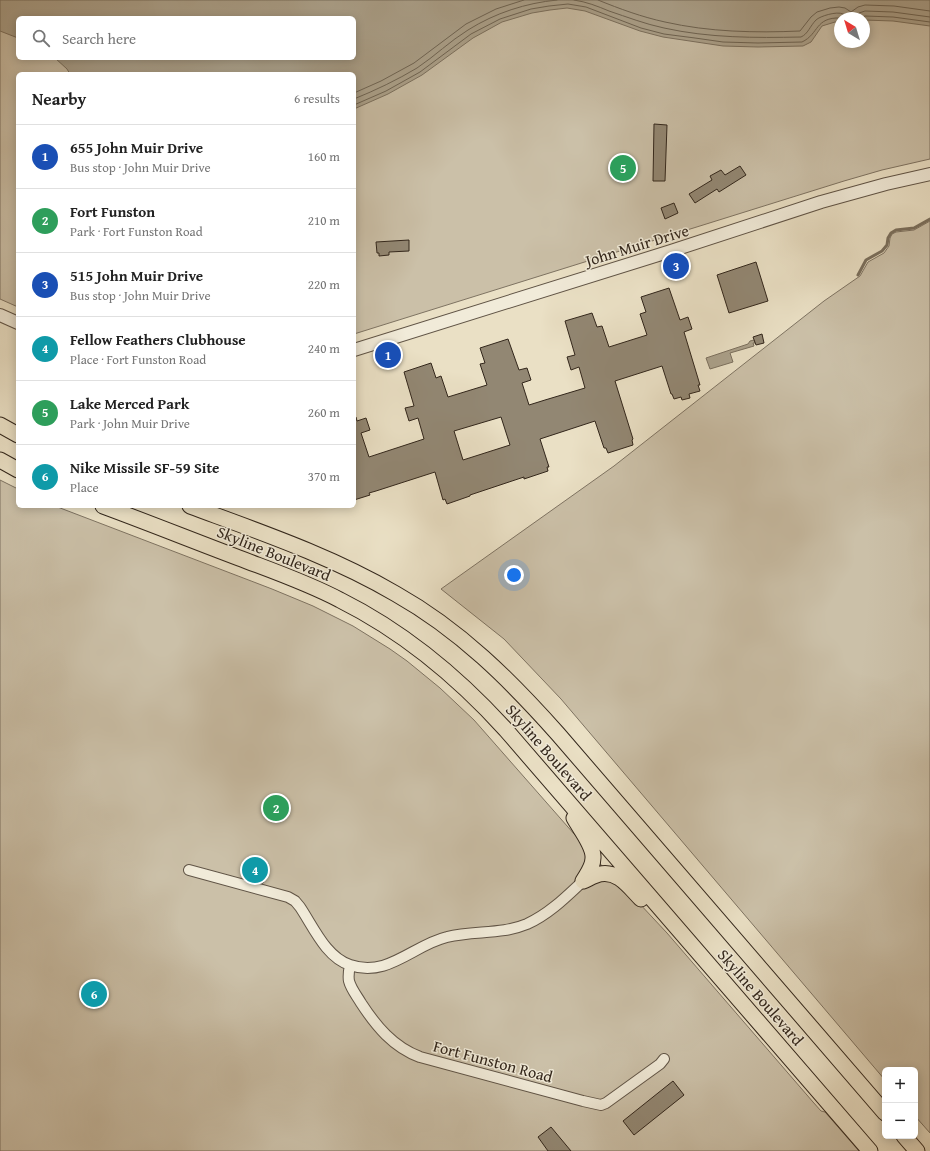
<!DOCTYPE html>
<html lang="en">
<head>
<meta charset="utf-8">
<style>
	body { margin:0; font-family:"Gentium Book Plus",serif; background:#f6f6f6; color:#222 }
	.controls { position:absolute; right:12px; bottom:12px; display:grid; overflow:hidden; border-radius:6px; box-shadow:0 2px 10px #0003 }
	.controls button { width:36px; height:36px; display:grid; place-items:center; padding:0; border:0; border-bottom:1px solid #e0e0e0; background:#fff; color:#222; font:20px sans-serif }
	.compass { position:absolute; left:834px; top:12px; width:36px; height:36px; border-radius:50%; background:#fff; box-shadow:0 2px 10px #0003; rotate:322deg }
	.you { position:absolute; left:514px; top:575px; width:14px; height:14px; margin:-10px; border:3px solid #fff; border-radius:50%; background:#1a73e8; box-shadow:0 0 0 6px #1a73e833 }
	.badge { display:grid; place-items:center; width:26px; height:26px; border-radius:50%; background:#db2777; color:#fff; font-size:13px; font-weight:700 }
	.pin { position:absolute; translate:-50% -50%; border:2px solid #fff; box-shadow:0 1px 4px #0006 }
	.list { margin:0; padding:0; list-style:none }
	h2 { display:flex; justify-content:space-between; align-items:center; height:52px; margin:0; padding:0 16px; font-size:17px }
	h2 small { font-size:13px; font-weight:400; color:#767676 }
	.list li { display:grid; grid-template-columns:26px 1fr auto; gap:12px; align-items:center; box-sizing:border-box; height:64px; padding:0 16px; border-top:1px solid #e0e0e0 }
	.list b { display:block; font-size:15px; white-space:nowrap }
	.list p { margin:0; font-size:13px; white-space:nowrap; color:#767676 }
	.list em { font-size:13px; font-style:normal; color:#767676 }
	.icon { flex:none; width:22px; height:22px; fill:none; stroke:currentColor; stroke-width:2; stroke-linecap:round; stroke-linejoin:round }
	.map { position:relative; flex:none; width:930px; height:1151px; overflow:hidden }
	.search { position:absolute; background:#fff; box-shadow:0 2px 10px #0003; left:16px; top:16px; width:340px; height:44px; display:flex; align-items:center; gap:10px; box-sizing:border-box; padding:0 14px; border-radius:6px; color:#767676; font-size:15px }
	.panel { position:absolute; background:#fff; box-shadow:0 2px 10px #0003; left:16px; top:72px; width:340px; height:436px; border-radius:6px }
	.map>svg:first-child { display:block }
	.green { fill:#cbc0a8; stroke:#7e7362; fill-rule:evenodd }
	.water { fill:#aba18b; stroke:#7b705e }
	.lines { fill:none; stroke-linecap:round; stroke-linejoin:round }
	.shore { stroke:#6e6453; stroke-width:1 }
	.stream { stroke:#7b705e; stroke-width:3 }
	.building { fill:#928773; stroke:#32261b; fill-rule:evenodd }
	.minor-casing { stroke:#605446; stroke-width:12 }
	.tertiary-casing { stroke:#605446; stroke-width:14 }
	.primary-casing { stroke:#32261b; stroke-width:17 }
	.minor { stroke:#f1ebd9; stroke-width:10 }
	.tertiary { stroke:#f1ebd9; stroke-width:12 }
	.primary { stroke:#eae0c5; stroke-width:15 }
	.labels { text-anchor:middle; stroke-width:3; stroke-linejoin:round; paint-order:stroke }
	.street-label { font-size:16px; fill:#32261b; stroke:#f1ebd9 }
</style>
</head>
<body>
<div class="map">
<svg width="930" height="1151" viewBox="0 0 930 1151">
	<rect width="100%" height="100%" fill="#eae0c5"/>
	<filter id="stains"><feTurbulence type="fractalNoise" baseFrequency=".005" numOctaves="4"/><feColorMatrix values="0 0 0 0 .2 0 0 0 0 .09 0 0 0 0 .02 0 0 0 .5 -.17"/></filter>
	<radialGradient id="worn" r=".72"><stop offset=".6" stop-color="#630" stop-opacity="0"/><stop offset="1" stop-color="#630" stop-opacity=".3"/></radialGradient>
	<!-- green -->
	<path class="green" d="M0,0H930V159L882,170L844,181L354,334V74H18V307L0,299ZM18,18H354V58H18ZM840,18H864V42H840Z
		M930,221V1133L915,1116V1070H885V1080L561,699L504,639L441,589L614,466L824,301L860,276L868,262L884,253L889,246L890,238L892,234L896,232L914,230Z
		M0,480L18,489V506H55L272,589L313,606L353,626L390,649L407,661L440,688L474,720L618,884L624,887L667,933L813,1102L821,1111L825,1112L859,1151H0Z"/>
	<!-- water -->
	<path class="water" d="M0,0H930V26L893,21L864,20V18H840V22H835L822,26L811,42L803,46L758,47L723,46L663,37L640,31L585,11L567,8L550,10L532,13L502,22L473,38L422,75L388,94L354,109V74H70L67,69L55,58H354V18H18V38L0,31Z
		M754,340L755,343H753L754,346L730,353L733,362L710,369L706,358L748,344L750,341Z"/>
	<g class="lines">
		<!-- shore -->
		<path class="shore" d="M574,0C587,2 597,6 609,11C627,17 645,24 664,28C709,38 755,38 801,37C808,34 810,26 816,20C820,16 837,11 843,14C846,15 846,16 848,18
			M598,0C620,9 642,17 665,22C709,32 755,33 800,31L811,17L817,12L830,8L839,7L845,8L851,12L858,7L865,5L894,6L930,11
			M856,18L859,13L865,11L893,12L930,17
			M861,18L865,16L893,17L930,22
			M354,93L381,81L414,63L466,24L496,9L524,0
			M354,99C376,90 397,80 417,68C435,56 450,41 468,30C495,13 526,3 557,0
			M354,105L386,91L420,72L471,34L500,19L531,9L549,6L568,4L586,7L641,28L664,34L695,38L723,42L758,43L802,42C819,34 815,17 840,18"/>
		<!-- stream -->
		<path class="stream" d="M858,275L866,260L882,251L887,245L888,238L891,233L896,230L914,228L930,219"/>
	</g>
	<!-- building -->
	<path class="building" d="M654,124L667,125L665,181H653Z
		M740,166L746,175L719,192L717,189L695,203L689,194L712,180L710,176L721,170L725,175Z
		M674,203L678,213L665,219L661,208Z
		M409,240V251L389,252V255L379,256V253H377L376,242Z
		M756,262L768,301L729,313L717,275Z
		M669,288L680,320L688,317L692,329L684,332L700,385H698L700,391L689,394L690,398L682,400L681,397L674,399L672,394H671L662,366L615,381L633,439L632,440L633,445L608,453L606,448H604L595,421L540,439L549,467H547L548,471L524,479V477L470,495V496L447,504L445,499L443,500L435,472L376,491L369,493L370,495L354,500V417H356L357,421L366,418L370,430L361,433L369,457L424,439L418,418L409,421L405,408L414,406L404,372L431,363L436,378L441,376L448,397L487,385L480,364L485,363L480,348L508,339L519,370L527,368L531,380L522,383L529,405L545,400L585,388L579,367L571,370L567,357L575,355L565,321L592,313L597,327L602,326L609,347L647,335L640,314L646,312L641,297ZM501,417L510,445L463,460L454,431Z
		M762,334L764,343L756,345L753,337Z
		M248,857L268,863L263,883L243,878Z
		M673,1081L684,1095L634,1135L623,1121Z
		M551,1127L571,1151H548L538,1137Z"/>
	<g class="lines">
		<!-- minor casing -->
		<g class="minor-casing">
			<path id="minor" d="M189,870L288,897L295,901L300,907C314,928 326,957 350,965C388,978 413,945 447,937C474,930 501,935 527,924C549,914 566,897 583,881
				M350,965C349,970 348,976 349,981C351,989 357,996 361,1003C376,1026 393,1047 420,1057L583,1101L601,1105L606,1103L660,1064L664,1059"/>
		</g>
		<!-- tertiary casing -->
		<g class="tertiary-casing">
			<path id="tertiary" d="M0,315L18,323
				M354,350L671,251L821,202L886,184L930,174"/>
		</g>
		<!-- primary casing -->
		<g class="primary-casing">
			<path id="primary" d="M0,425L18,435
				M0,460L18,470
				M103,506C149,523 194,541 239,558C273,571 308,583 340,600C404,632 458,677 506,730L870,1151
				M190,506C260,532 331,556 396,594C460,630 510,680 558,734L885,1113
				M574,818C580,829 594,846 593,858C593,867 587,874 583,881
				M583,881C588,879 595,875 600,874C618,870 630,888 641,899
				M904,1136L917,1151"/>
		</g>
		<!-- minor -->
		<use href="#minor" class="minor"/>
		<!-- tertiary -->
		<use href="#tertiary" class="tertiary"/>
		<!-- primary -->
		<use href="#primary" class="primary"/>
	</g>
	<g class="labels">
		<!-- street labels -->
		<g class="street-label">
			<text transform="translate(637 245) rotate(-17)" y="6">John Muir Drive</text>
			<text transform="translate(274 553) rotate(22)" y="6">Skyline Boulevard</text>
			<text transform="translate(549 752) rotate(49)" y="6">Skyline Boulevard</text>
			<text transform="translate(761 997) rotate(49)" y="6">Skyline Boulevard</text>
			<text transform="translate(493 1061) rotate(15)" y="6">Fort Funston Road</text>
		</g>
	</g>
	<rect width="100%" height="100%" filter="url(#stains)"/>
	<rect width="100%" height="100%" fill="url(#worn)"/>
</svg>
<div class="controls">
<button>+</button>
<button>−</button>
</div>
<svg class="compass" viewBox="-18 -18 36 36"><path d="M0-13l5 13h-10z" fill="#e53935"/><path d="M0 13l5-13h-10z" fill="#767676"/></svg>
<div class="you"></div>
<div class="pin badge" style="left:388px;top:355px;background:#1a4fb4">1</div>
<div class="pin badge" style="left:276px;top:808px;background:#2e9e5b">2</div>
<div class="pin badge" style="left:676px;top:266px;background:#1a4fb4">3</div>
<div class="pin badge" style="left:255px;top:870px;background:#0f9aa8">4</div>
<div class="pin badge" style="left:623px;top:168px;background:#2e9e5b">5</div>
<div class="pin badge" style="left:94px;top:994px;background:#0f9aa8">6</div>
<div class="search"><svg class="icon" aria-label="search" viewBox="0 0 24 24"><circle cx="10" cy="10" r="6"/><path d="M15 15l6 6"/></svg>Search here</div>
<section class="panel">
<h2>Nearby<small>6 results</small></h2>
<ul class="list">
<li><span class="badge" style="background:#1a4fb4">1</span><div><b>655 John Muir Drive</b><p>Bus stop · John Muir Drive</p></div><em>160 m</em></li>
<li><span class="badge" style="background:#2e9e5b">2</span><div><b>Fort Funston</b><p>Park · Fort Funston Road</p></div><em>210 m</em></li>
<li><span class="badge" style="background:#1a4fb4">3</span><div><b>515 John Muir Drive</b><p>Bus stop · John Muir Drive</p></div><em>220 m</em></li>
<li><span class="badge" style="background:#0f9aa8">4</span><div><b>Fellow Feathers Clubhouse</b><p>Place · Fort Funston Road</p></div><em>240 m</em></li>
<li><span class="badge" style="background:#2e9e5b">5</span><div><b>Lake Merced Park</b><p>Park · John Muir Drive</p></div><em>260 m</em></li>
<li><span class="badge" style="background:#0f9aa8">6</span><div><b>Nike Missile SF-59 Site</b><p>Place</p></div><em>370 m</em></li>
</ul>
</section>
</div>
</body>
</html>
